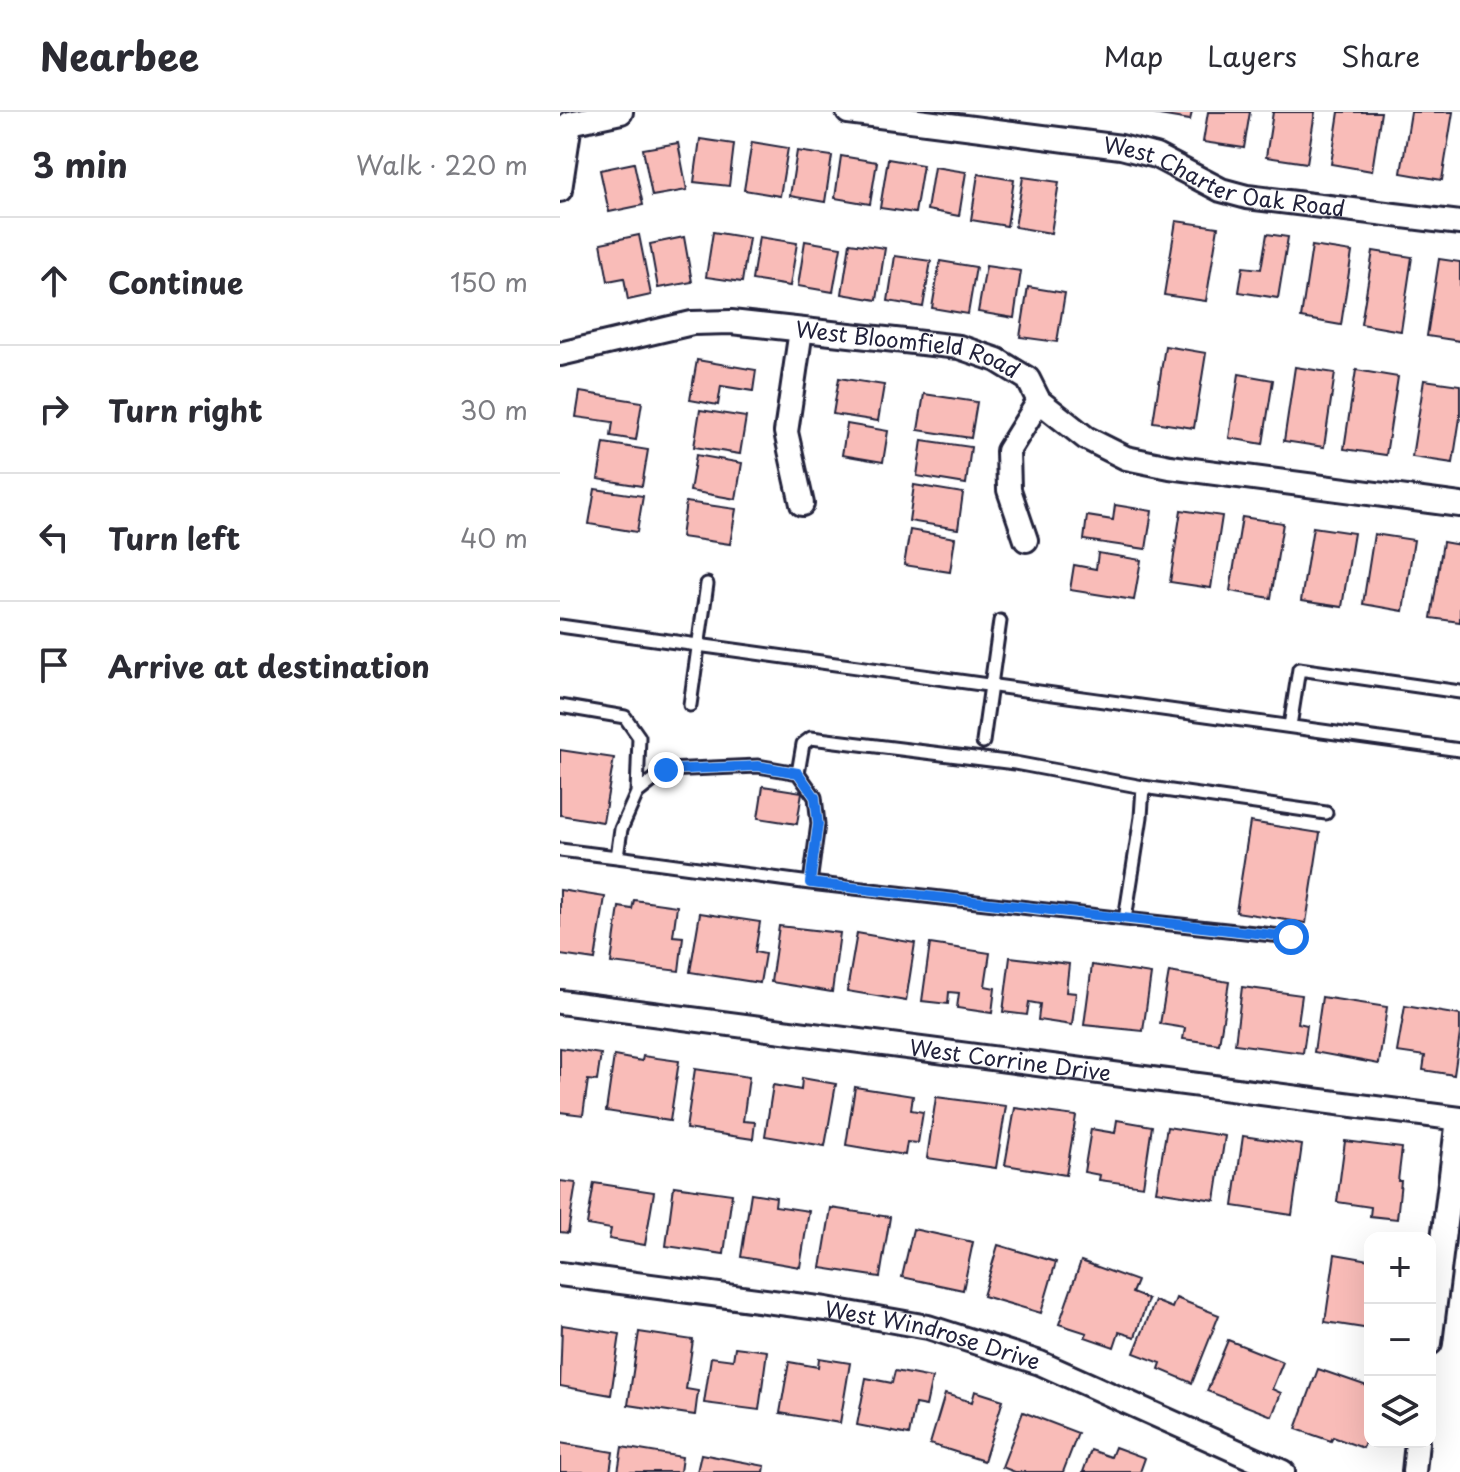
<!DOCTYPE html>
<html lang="en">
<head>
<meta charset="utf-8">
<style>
	body { margin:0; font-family:"Playpen Sans",sans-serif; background:#f7f7f7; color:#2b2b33 }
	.controls { position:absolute; right:24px; bottom:24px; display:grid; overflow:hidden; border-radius:16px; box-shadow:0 8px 32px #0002 }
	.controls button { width:72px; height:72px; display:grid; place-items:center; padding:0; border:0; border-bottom:2px solid #e1e1e2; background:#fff; color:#2b2b33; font:40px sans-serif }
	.stop { position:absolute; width:24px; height:24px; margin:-18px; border:6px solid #1a73e8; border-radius:50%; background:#fff }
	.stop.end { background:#1a73e8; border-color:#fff; box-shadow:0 2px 8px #0008 }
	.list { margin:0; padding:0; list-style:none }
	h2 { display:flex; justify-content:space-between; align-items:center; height:104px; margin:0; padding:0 32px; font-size:34px }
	h2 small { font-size:26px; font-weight:400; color:#7c7c81 }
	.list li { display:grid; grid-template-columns:52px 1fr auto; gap:24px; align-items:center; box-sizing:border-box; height:128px; padding:0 32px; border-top:2px solid #e1e1e2 }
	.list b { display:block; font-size:30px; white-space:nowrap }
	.list em { font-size:26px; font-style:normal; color:#7c7c81 }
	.icon { flex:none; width:44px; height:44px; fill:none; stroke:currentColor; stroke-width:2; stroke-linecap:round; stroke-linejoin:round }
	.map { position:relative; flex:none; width:900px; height:1360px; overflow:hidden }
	header { display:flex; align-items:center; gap:48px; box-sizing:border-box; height:112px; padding:0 40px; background:#fff; border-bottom:2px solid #e1e1e2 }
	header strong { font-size:38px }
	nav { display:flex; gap:44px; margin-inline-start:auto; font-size:28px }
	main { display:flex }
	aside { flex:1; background:#fff }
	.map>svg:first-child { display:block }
	.building { fill:#f9bcb8; stroke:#22223b; stroke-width:2 }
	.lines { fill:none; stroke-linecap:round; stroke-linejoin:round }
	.service-casing { stroke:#22223b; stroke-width:17 }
	.minor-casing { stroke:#22223b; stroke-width:28 }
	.service { stroke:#fff; stroke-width:11 }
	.minor { stroke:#fff; stroke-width:22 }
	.route { stroke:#1a73e8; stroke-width:10 }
	.labels { text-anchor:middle; stroke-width:8; stroke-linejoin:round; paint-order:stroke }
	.street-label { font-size:22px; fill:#22223b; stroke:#fff }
</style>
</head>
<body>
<header>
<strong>Nearbee</strong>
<nav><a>Map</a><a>Layers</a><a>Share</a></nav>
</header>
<main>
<aside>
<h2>3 min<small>Walk · 220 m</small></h2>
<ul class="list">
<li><svg class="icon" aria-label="ahead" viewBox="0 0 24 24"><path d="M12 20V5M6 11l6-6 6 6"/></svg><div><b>Continue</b></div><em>150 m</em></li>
<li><svg class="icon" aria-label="right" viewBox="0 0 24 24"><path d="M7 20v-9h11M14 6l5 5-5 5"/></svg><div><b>Turn right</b></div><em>30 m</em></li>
<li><svg class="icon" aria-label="left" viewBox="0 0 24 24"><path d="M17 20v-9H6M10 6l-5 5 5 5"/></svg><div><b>Turn left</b></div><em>40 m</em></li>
<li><svg class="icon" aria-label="arrive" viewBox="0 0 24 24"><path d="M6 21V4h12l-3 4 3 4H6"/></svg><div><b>Arrive at destination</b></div></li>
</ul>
</aside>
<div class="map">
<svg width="900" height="1360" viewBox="0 0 900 1360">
	<rect width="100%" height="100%" fill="#fff"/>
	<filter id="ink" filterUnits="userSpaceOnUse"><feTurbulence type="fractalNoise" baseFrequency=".0125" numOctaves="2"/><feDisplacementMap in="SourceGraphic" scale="16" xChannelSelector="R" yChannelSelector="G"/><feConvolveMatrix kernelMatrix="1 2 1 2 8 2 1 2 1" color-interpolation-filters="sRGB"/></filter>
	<g filter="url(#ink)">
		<!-- building -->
		<path class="building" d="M594,0H632L630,8L593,2Z
			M648,0H690L684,36L643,30Z
			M713,0H755L747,51L706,45Z
			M779,0H821L812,59L771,52Z
			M851,0H893L882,68L841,61Z
			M140,27L174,32L169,74L134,70Z
			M192,30L228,36L220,84L184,78Z
			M118,31L127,78L92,84L83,37Z
			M237,39L272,44L265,90L230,84Z
			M281,44L317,50L310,92L275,86Z
			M328,47L363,53L355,101L320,96Z
			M74,51L83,93L49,100L40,58Z
			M374,55L406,60L399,104L367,98Z
			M418,62L454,68L447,114L411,108Z
			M463,65L499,70L491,121L455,115Z
			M616,109L658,115L646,189L604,183Z
			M153,120L189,126L182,170L146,165Z
			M707,122L728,125L718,186L679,180L683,155L701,157Z
			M79,123L91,183L68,188L64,166L48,169L41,131Z
			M124,125L132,170L98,176L90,132Z
			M199,125L237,131L230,174L192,168Z
			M245,129L281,135L273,180L238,174Z
			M290,131L325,136L317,188L282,182Z
			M752,134L792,140L781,213L741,206Z
			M813,139L852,145L841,219L801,212Z
			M335,144L371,149L363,195L328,189Z
			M879,147L900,150V229L867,224Z
			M380,149L416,155L408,202L372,196Z
			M426,154L461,159L454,206L418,200Z
			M468,175L505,181L497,230L460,225Z
			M605,234L646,241L634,316L593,310Z
			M137,248L196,258L193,279L161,274L158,293L130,288Z
			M735,255L775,261L764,335L724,329Z
			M796,258L838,265L826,343L784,337Z
			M679,262L713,268L703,332L669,326Z
			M279,266L324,273L318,309L273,302Z
			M864,268L900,273V306L893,351L852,345Z
			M20,280L82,290L76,328L51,324L53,310L16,305Z
			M364,282L417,290L411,326L358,318Z
			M140,298L186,305L180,342L134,335Z
			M287,312L328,319L323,350L282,343Z
			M362,328L411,335L406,372L357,364Z
			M44,331L88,338L82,374L38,367Z
			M136,343L182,351L176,387L130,379Z
			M354,373L403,381L398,417L349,409Z
			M35,377L83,384L77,420L29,412Z
			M126,390L176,397L170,432L121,425Z
			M555,393L592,399L586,437L524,428L527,404L553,408Z
			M621,398L662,404L651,476L610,470Z
			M682,405L723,411L711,486L670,479Z
			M753,415L794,421L782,495L741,489Z
			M350,418L395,426L390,460L344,453Z
			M814,422L854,428L843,499L803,492Z
			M883,430L900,433V510L871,506Z
			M538,441L581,448L574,488L510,478L514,453L536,457Z
			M0,638L54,646L43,710L0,703Z
			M203,674L242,680L237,712L198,706Z
			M690,710L760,721L746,811L676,800Z
			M0,778L45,785L35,848L0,843Z
			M74,788L117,794L113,824L123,825L119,859L51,851L59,795L72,797Z
			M140,801L200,810L195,840L205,842L200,871L130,860Z
			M219,814L280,821L272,880L211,870Z
			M297,821L355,831L346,889L287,879Z
			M370,832L430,841L425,874L435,876L432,901L397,896L399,881L389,880L388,892L362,889Z
			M450,845L509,852L506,880L516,881L512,913L478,908L480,892L469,890L467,903L443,900Z
			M532,853L591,862L583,919L524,913Z
			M609,860L669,870L659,932L623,927L625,916L600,912Z
			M682,875L742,883L738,911L747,913L743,941L675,932Z
			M762,885L827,895L819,952L754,940Z
			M845,894L900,903V922L894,963L863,958L865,944L837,940Z
			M0,936L41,942L37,969L28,968L23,1003L0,1000Z
			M54,944L82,949L83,944L119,949L110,1009L46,999Z
			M135,957L189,965L183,1009L195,1010L193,1027L126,1017Z
			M242,966L276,972L265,1034L205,1024L213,973L241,978Z
			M295,975L353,984L351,998L363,1000L358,1031L347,1030L345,1043L286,1033Z
			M376,985L446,994L436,1056L367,1046Z
			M455,996L516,1004L506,1063L445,1053Z
			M557,1008L592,1014L583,1074L539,1068L540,1063L524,1060L531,1017L555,1021Z
			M607,1015L665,1024L655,1088L596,1079Z
			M683,1024L742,1033L732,1103L673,1094Z
			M785,1029L842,1036L838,1069H841L837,1107L810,1104L811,1095L777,1090Z
			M0,1069L16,1071L8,1121L0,1120Z
			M34,1071L94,1080L85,1133L49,1127L51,1117L27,1113Z
			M114,1074L172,1082L164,1142L106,1134Z
			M191,1081L216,1085L215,1094L249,1099L240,1155L181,1145Z
			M271,1096L330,1105L320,1165L261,1156Z
			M353,1117L413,1130L403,1178L342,1165Z
			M438,1133L496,1150L481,1201L423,1184Z
			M775,1142L810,1148V1217L765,1210Z
			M521,1149L577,1169L572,1181L588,1187L575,1225L559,1220L554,1235L525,1225L527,1221L499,1212Z
			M616,1186L659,1203L632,1271L599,1257L601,1251L574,1241L595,1189L612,1196Z
			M2,1213L60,1222L51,1283L0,1274Z
			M79,1220L133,1228L126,1277L138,1279L135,1303L68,1293Z
			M668,1228L723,1250L712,1277L721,1281L712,1304L647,1279Z
			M175,1235L207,1239L199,1298L144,1291L151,1245L173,1248Z
			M259,1246L290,1251L280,1311L220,1301L229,1250L258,1255Z
			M758,1257L810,1275V1316L803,1336L773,1325L771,1329L736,1317Z
			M335,1259L372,1266L366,1294L355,1292L349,1323L297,1313L306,1266L332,1271Z
			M415,1279L443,1288L424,1349L370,1332L385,1282L412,1290Z
			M463,1300L518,1321L503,1360H455L442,1355Z
			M0,1331L53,1340L50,1360H0Z
			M62,1335L122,1345L120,1360H58Z
			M555,1335L585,1346L580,1360H523L531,1338L551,1345Z
			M141,1342L205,1354L204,1360H137Z"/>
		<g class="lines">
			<!-- service casing -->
			<g class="service-casing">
				<path id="service" d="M0,514L900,638
					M130,593L147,472
					M0,594L65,605L79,625L77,681
					M730,614L739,557L900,580
					M423,630L440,509
					M583,675L766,701
					M0,738L57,745L61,717L77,681L106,658L198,654L238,661L255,685L258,712L250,771L565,807L581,705L583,675L455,651L251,626L243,632L238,661
					M57,745L250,771
					M565,807L731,825"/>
			</g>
			<!-- minor casing -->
			<g class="minor-casing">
				<g id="minor">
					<path id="s1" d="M288,0L561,35L596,44L661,78L687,85L900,111"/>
					<path d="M0,78L10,11L61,0"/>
					<path d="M241,218L226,320L242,392"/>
					<path id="s2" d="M0,242L132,211L171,210L399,235L437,248L468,267L479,289L526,326L566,346L610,355L900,393"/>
					<path d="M466,428L449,378L448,339L479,289"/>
					<path id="s3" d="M0,890L900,1007"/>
					<path id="s4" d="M0,1162L266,1197L368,1215L480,1251L723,1360"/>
					<path d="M870,1231L898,1007"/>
					<path d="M854,1360L857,1330"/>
				</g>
			</g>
			<!-- service -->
			<use href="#service" class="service"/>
			<!-- minor -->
			<use href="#minor" class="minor"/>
		</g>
	</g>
	<g class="lines" filter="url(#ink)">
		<!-- route -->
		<path class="route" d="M106,658L198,654L238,661L255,685L258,712L250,771L731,825"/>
	</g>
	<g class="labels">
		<!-- street labels -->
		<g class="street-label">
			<text dy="8" stroke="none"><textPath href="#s1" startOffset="384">West Charter Oak Road</textPath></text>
			<text dy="8" stroke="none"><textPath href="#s2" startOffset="354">West Bloomfield Road</textPath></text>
			<text dy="8" stroke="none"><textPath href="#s3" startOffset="454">West Corrine Drive</textPath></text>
			<text dy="8" stroke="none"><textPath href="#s4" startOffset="378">West Windrose Drive</textPath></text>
		</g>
	</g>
</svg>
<div class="controls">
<button>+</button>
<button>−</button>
<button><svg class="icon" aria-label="layers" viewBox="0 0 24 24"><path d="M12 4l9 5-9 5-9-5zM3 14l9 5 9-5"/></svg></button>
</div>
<div class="stop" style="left:731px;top:825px"></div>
<div class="stop end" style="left:106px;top:658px"></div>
</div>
</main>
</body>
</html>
